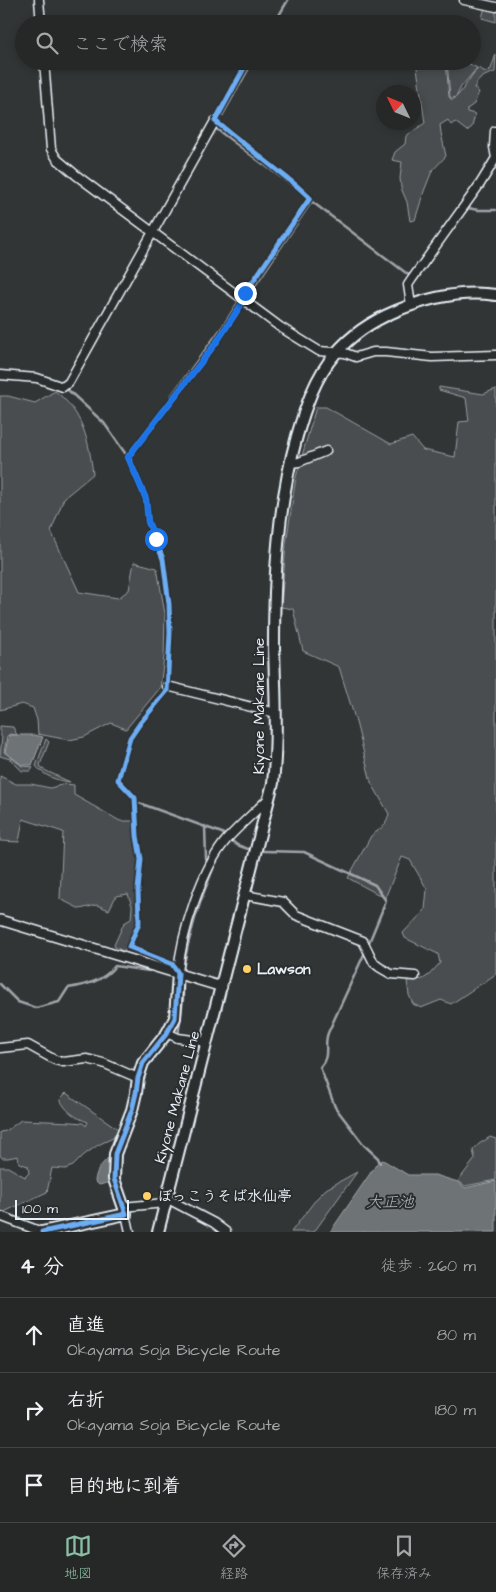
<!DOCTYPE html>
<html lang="ja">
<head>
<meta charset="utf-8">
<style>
	body { margin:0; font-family:"Architects Daughter","Klee One",sans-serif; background:#323434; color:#f1f3f6 }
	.compass { position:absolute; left:376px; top:85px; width:45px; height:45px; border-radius:50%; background:#262828; box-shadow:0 2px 8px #0003; rotate:313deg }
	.scale { position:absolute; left:15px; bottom:12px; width:114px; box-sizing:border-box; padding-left:5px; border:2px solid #e8f1f8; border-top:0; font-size:14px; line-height:18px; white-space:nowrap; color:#e8f1f8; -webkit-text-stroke:4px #2a2d2e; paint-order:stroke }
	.stop { position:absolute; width:15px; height:15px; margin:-11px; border:4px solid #1a73e8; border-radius:50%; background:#fff }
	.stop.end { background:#1a73e8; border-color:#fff; box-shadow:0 1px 5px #0008 }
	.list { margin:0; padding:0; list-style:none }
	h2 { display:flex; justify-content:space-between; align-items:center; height:65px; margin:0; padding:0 20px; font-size:21px }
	h2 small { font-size:16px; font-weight:400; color:#a4a6a8 }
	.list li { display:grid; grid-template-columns:32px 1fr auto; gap:15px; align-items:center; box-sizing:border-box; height:75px; padding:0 20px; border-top:1px solid #424445 }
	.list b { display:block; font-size:19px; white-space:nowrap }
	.list p { margin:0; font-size:16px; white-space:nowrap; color:#a4a6a8 }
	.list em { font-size:16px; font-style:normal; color:#a4a6a8 }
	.icon { flex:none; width:28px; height:28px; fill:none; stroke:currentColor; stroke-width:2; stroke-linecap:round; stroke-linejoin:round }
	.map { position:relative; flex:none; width:496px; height:1232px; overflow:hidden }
	.search { position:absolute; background:#262828; box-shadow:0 2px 8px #0003; left:15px; right:15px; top:15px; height:55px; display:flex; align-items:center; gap:12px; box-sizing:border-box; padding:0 18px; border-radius:28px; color:#a4a6a8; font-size:19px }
	.sheet { height:290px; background:#262828 }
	nav { display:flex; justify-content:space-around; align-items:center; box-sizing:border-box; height:70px; border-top:1px solid #424445; background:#262828; font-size:14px; color:#a4a6a8 }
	nav a { display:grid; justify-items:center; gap:2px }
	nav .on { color:#8abfa5 }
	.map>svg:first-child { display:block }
	.green { fill:#494d4f; stroke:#989fa4 }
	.water { fill:#6e7376; stroke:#9fa5aa }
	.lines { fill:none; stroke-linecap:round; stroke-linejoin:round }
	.stream { stroke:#9fa5aa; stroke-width:2.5 }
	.minor-casing { stroke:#e8f1f8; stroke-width:11 }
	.tertiary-casing { stroke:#e8f1f8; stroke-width:12 }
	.secondary-casing { stroke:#e8f1f8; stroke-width:14 }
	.minor { stroke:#2a2d2e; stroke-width:8 }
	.tertiary { stroke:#2a2d2e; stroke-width:9 }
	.secondary { stroke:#2a2d2e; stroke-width:10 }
	.cycleway-casing { stroke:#2a2d2e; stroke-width:8 }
	.cycleway { stroke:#6dadf4; stroke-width:5 }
	.route { stroke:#1a73e8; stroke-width:6 }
	.poi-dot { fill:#ffd166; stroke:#2a2d2e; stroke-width:2 }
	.labels { text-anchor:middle; stroke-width:4; stroke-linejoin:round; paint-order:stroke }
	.street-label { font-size:15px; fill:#e8f1f8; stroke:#2a2d2e }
	.poi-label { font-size:15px; font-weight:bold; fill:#e8f1f8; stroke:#2a2d2e; text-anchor:start }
	.water-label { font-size:16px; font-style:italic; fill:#b1b8be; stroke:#2a2d2e }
</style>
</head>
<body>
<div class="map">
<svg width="496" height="1232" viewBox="0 0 496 1232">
	<rect width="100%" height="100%" fill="#323536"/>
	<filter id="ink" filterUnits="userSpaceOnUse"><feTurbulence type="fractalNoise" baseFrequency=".02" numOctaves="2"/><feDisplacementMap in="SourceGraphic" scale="10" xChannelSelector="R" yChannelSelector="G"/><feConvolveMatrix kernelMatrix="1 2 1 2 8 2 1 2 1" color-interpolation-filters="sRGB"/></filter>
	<g filter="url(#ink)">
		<!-- green -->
		<path class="green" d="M485,7L496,9V22L482,18Z
			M496,54L495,72C484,76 479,77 474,88L479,92L474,104L467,109V112L475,114L472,127L467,131L455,122L451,125L448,120L440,125L441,133L446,156L432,171L424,191L415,220L410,221L407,202L401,188L400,178L402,162L392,160L395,152L405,144L406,136L425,123L416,61H446L449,97L452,100C460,97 470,76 478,68L486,72L491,69Z
			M447,61H464L477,68L461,87L456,97L452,98L450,97Z
			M439,387L483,394L496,389V974L451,1004L441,1000L421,1008L413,1004L409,995L407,981L423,979L429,975L440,963L438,954L405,938L403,933L425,910L427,889L410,860L402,857L385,898L348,878L371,836L385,825L389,814L371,782L356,722L339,667L303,651L293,609L281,607L286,544L296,477L316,407H326L391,444L412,437L423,450L455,457L459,422L469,421L466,398L439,390Z
			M55,391C83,412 89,441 93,474L64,498L51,531L79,592L118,598L129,590L134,562L157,568L165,614L164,657L160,688L126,729L111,723L84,737L69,740L38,734L37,720L33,708L22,704L0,710V396H8L35,403Z
			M0,726L13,727L17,735L10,734L7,736L4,752L22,766L33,767L31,771H22L10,759L0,756L2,737L0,735Z
			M46,739L49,742L40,765L42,769L70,782C57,781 44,776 36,766Z
			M0,776L16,784H31L50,788L65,784L74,785V795L120,821H134C134,833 138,844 139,856C139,868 136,879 136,891C136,911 140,935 123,951L115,947L114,945L124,923L131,919L132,906L128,894L116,896L109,910L97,905L80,909L60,899L63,832L23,819L19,842L0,841Z
			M66,1093L118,1129L113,1138L98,1145L84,1155L73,1166L65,1169L52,1168L47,1192L4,1212H0V1167H8L25,1177L29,1173L28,1166L19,1163L18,1156L8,1158H2L0,1155V1132L6,1131L21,1120L72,1122L83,1123L86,1126L88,1122C76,1118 65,1111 60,1099Z
			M490,1137L496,1139V1180L465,1186L458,1181L475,1159L473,1150L479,1144Z
			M357,1172L314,1232H291L317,1198L326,1189Z"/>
		<!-- water -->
		<path class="water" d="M9,735H34L43,737L32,765H22L5,752Z
			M108,1158L110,1159L111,1182L99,1185L95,1181C96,1171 101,1165 108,1158Z
			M383,1160L408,1175H435L458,1182L465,1188L496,1181V1232H330L378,1162Z"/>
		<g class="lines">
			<!-- stream -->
			<path class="stream" d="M274,24L288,0
				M222,116L253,61
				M215,128L302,193
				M311,201L410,276
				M468,208L478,210H496
				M252,290L312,201
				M70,385L68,390L104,423L125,453
				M171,396L223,326L239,301
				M139,803L222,833L237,845L251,850
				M205,826L206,859L208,863
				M264,851L304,852L375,885L386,901L368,945
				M366,950L328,1033C323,1046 331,1055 320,1067L335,1107L364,1145L378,1158L380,1163
				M183,969C189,934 199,902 213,869
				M0,984L18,1002L36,1008L59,1002L68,988C87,985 103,981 115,966L149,971
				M178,1036L183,999V986"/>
			<!-- minor casing -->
			<g class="minor-casing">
				<path id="minor" d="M39,0L41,24
					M464,0L496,7
					M44,61L51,149L57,159L76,175L280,327L319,351L345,353L356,357L373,352H386L432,357L496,355
					M495,131L494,147L496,158
					M411,305L408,285L412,279L480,184L496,158
					M0,375L37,378L63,387L69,382L215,121
					M290,463L299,462L326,451
					M167,686L276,713
					M245,895L283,902L296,915L363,941L374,963L379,967L391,974L415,976
					M178,973C181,934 202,867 228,838C241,824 256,811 269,798
					M167,1033L178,1038L207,1042
					M0,1048L28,1045L55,1060L63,1062L87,1059L103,1063L138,1078
					M166,1198L214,1223L226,1232
					M123,1207L165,1203
					M126,1214L130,1232
					M0,1216L42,1232"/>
			</g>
			<!-- tertiary casing -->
			<g class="tertiary-casing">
				<path id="tertiary" d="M0,920L222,987"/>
			</g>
			<!-- secondary casing -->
			<g class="secondary-casing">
				<path id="secondary" d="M42,1232L126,1214L114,1179L115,1154L132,1110L136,1093L138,1078L143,1063L167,1033L175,1018L178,973
					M158,1232L273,783C278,737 275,692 274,647C274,576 278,504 297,436C305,408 315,377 335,354C352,334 372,321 396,311C427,298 462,290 496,295"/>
			</g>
			<!-- minor -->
			<use href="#minor" class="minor"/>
			<!-- tertiary -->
			<use href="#tertiary" class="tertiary"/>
			<!-- secondary -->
			<use href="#secondary" class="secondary"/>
			<!-- cycleway casing -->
			<g class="cycleway-casing">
				<path id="cycleway" d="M42,1232L126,1214L114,1179L115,1154L132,1110L136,1093L138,1078L143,1063L167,1033L175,1018L178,973L172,964L129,947L139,923L138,890L141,859L137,836L135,798L118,780L130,738L141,722L167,691L170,633L169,604L163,559L148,522L146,499L128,457L216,343L241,305L245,293L310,198L297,186L215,121L248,61"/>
			</g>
			<!-- cycleway -->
			<use href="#cycleway" class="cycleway"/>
		</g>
	</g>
	<g class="lines" filter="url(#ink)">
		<!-- route -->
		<path class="route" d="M156,539L148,522L146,499L128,457L216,343L241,305L245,293"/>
	</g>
	<!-- markers -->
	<g class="poi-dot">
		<circle cx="247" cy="969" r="5"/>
		<circle cx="147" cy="1196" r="5"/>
	</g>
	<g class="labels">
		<!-- street labels -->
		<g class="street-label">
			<text transform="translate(259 706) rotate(-90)" y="5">Kiyone Makane Line</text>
			<text transform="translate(177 1097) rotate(-75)" y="5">Kiyone Makane Line</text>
		</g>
		<!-- poi labels -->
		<g class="poi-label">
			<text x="257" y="974">Lawson</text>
			<text x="157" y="1201">ぼっこうそば水仙亭</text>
		</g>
		<!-- water labels -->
		<g class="water-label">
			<text x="390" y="1207">大正池</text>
		</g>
	</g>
</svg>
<svg class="compass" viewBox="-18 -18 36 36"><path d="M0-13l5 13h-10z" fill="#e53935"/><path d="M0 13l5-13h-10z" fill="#a4a6a8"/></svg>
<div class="scale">100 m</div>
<div class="stop" style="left:156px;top:539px"></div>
<div class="stop end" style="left:245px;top:293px"></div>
<div class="search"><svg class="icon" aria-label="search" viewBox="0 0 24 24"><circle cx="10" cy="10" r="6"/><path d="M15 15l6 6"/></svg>ここで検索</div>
</div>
<section class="sheet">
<h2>4 分<small>徒歩 · 260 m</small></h2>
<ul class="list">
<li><svg class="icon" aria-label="ahead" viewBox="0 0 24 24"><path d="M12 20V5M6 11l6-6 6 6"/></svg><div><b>直進</b><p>Okayama Soja Bicycle Route</p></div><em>80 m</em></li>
<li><svg class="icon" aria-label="right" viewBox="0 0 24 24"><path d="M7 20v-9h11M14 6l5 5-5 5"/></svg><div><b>右折</b><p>Okayama Soja Bicycle Route</p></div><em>180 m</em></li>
<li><svg class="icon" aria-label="arrive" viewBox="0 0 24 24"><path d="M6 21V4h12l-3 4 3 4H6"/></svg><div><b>目的地に到着</b></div></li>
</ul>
</section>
<nav>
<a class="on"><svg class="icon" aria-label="map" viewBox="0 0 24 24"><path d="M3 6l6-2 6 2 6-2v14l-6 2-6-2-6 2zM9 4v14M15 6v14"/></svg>地図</a>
<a><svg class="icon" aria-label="directions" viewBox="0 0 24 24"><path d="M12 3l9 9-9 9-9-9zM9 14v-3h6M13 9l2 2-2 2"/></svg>経路</a>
<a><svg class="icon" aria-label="saved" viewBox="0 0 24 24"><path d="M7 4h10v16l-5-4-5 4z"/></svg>保存済み</a>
</nav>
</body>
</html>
